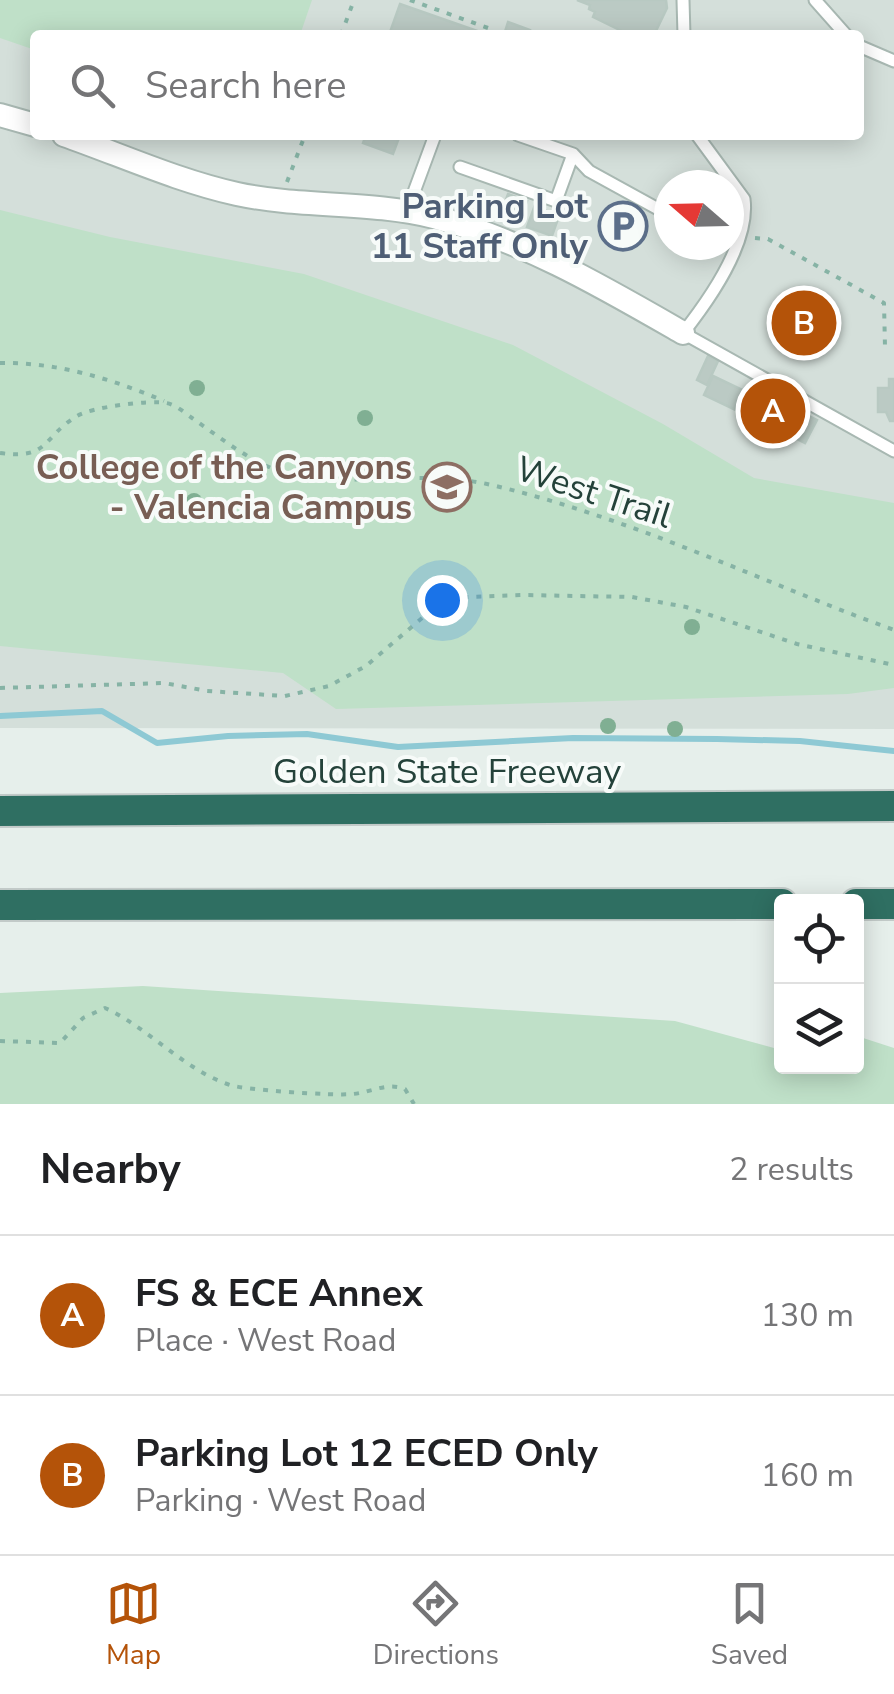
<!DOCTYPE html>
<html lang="en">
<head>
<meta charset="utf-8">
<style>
	body { margin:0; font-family:"Nunito Sans",sans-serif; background:#f6f6f6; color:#202124 }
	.controls { position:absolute; right:30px; bottom:30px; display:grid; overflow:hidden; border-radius:10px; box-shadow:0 5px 25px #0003 }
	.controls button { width:90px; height:90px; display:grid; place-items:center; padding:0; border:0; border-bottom:2px solid #e0e0e0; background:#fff; color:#202124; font:50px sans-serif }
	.compass { position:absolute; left:654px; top:170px; width:90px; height:90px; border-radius:50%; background:#fff; box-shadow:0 5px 25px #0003; rotate:290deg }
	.you { position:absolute; left:442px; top:600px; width:35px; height:35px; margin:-25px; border:8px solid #fff; border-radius:50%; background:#1a73e8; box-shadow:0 0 0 15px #1a73e833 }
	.badge { display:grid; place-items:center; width:65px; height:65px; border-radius:50%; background:#b45309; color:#fff; font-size:32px; font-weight:700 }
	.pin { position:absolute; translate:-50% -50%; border:5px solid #fff; box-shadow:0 2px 10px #0006 }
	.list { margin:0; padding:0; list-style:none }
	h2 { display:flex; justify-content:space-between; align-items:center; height:130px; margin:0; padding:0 40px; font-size:42px }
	h2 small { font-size:32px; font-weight:400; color:#757577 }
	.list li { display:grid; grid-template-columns:65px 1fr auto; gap:30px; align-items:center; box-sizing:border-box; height:160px; padding:0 40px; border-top:2px solid #e0e0e0 }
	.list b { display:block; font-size:38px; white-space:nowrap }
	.list p { margin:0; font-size:32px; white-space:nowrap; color:#757577 }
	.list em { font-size:32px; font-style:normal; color:#757577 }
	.icon { flex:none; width:55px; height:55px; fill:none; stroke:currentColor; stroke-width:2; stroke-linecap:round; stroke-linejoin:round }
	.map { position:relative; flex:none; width:894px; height:1104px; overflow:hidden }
	.search { position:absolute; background:#fff; box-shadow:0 5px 25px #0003; left:30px; right:30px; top:30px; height:110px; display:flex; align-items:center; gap:25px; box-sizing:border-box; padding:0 35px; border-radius:10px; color:#757577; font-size:38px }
	.sheet { height:450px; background:#fff }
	nav { display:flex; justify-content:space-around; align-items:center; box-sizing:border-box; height:140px; border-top:2px solid #e0e0e0; background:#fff; font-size:28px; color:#757577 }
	nav a { display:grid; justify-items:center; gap:5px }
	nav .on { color:#b45309 }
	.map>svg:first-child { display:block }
	.built { fill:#d4dfda; fill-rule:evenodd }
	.green { fill:#bfe0c8 }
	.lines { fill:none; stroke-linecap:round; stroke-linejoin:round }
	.stream { stroke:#8ec9d4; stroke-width:6 }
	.building { fill:#bbcac4; stroke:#b8c9c2; stroke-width:2.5 }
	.service-casing { stroke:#a8b8b2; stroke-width:15 }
	.minor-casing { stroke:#a8b8b2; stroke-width:26 }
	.motorway-casing { stroke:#c2cac8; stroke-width:34 }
	.path { stroke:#86b3a5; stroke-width:4; stroke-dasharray:5 8; stroke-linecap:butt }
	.service { stroke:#fff; stroke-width:11 }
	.minor { stroke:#fff; stroke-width:22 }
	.motorway { stroke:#2f6f62; stroke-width:30 }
	.tree { fill:#80af93 }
	.labels { text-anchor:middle; stroke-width:8; stroke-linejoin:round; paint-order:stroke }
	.service-label { font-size:35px; font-weight:bold; fill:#4e5e75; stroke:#f7fbf9; text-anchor:end }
	.education-label { font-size:35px; font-weight:bold; fill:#785e54; stroke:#f7fbf9; text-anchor:end }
	.street-label { font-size:35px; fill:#24423a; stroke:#f7fbf9 }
</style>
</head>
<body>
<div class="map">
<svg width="894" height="1104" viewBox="0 0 894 1104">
	<rect width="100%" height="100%" fill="#e6efeb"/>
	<!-- built -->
	<path class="built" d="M0,0H894V729L0,728ZM35,35H859V135H35ZM669,185H729V245H669Z"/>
	<!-- green -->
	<path class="green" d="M0,0H312L300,35H35V50L0,38Z
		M0,210L110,237L304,274L513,345L663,424L754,478L894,503V688L848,694L336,709L283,673L0,646Z
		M143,986L675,1021L774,1048L781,1046L782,1066H856L857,1036L894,1048V1104H0V993Z"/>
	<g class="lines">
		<!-- stream -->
		<path class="stream" d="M0,716L102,711L157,743L228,736L307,734L398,747L573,738L717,739L800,741L894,751"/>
	</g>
	<!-- building -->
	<path class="building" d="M577,0H666L667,8L654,35H630L593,17L595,12L589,9L590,5Z
		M400,4L483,33L482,35H389Z
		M508,22L530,30L529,35H504Z
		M366,135H400L393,154L363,143Z
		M508,194L527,201L519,223L500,216Z
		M535,205L553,214L554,211L560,213L552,236L527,227Z
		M708,356L718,361L707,385L697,380Z
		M713,376L751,394L742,413L704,395Z
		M889,379H894V421H890L886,412H878V388H889Z
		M761,387L800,408L784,436L746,414Z
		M803,413L817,420L805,443L791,436Z"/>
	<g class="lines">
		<!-- service casing -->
		<g class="service-casing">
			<path id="service" d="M683,0L684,35
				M815,0L846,35
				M859,46L894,61
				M518,135L573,154L589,171L669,215
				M697,135L744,199C750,243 709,300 683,333L894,451
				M460,167L556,201L573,154
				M407,211L435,135"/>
		</g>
		<!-- minor casing -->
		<g class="minor-casing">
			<path id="minor" d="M0,115L35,125
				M64,135C121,155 178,181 237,194C302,208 370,201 434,217C525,241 603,287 683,333"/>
		</g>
		<!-- motorway casing -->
		<g class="motorway-casing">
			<path id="motorway" d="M0,811L894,806
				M856,904H894
				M0,905L782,904"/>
		</g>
		<!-- path -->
		<path class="path" d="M410,0L488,28
			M341,35L354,0
			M287,182L305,135
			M755,238L768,239L884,303L885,347
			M0,363C57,362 112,379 164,401
			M0,453C50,460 42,437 77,416C92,407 148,400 166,403C175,404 185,413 192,418C224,440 258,469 298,476C360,486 424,470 487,484C628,516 759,581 894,630
			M0,688L164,683L207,691L285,696L329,686L366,666L436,606L467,597L523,595L632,597L686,607L797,644L894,665
			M0,1041L60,1043L83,1018L105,1008C149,1028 184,1070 230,1085C245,1090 335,1096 353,1094C372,1092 387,1082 405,1089L414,1104"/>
		<!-- service -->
		<use href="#service" class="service"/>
		<!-- minor -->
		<use href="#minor" class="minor"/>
		<!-- motorway -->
		<use href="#motorway" class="motorway"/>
	</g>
	<!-- trees -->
	<g class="tree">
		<circle cx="197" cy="388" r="8"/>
		<circle cx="365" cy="418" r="8"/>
		<circle cx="194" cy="501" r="8"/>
		<circle cx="692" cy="627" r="8"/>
		<circle cx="608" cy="726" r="8"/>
		<circle cx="675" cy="729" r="8"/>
	</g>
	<!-- icons -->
	<defs>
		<g id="parking-ring" transform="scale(2.5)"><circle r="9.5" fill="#f7fbf9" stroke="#5c6f8a" stroke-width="1.5"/><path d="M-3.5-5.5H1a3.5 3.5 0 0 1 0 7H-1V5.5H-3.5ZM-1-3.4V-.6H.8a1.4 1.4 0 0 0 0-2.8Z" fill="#5c6f8a"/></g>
		<g id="university-ring" transform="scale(2.5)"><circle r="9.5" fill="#f7fbf9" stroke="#8d6e63" stroke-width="1.5"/><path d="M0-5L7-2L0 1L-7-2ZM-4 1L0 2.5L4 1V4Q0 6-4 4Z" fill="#8d6e63"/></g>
	</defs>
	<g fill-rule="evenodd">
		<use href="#parking-ring" x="623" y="226"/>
		<use href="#university-ring" x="447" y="487"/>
	</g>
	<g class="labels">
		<!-- service labels -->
		<g class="service-label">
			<text x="588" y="218">Parking Lot<tspan x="588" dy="40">11 Staff Only</tspan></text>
		</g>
		<!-- education labels -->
		<g class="education-label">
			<text x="412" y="479">College of the Canyons<tspan x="412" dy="40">- Valencia Campus</tspan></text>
		</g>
		<!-- street labels -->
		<g class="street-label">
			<text transform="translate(594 492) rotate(18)" y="12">West Trail</text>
			<text x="447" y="783">Golden State Freeway</text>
		</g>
	</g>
</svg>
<div class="controls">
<button><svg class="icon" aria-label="locate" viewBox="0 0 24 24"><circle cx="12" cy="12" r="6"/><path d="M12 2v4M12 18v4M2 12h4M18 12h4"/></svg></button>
<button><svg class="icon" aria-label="layers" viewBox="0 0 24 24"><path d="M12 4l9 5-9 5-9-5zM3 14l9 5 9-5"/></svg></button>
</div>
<svg class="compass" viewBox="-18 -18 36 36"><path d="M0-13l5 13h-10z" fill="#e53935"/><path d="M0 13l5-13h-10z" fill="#757577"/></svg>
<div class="you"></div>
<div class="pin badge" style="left:773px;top:411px">A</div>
<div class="pin badge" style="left:804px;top:323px">B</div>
<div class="search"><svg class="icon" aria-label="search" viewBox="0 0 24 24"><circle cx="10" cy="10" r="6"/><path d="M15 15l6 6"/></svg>Search here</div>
</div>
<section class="sheet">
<h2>Nearby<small>2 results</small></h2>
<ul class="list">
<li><span class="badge">A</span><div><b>FS &amp; ECE Annex</b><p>Place · West Road</p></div><em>130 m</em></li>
<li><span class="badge">B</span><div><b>Parking Lot 12 ECED Only</b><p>Parking · West Road</p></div><em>160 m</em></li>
</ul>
</section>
<nav>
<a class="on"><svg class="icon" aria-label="map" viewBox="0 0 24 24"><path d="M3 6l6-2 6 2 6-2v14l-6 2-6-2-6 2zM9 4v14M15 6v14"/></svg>Map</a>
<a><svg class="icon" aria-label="directions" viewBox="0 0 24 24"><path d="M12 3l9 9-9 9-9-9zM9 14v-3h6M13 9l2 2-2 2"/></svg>Directions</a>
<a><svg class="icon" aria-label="saved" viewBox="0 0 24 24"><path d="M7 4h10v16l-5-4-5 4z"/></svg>Saved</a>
</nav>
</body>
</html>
